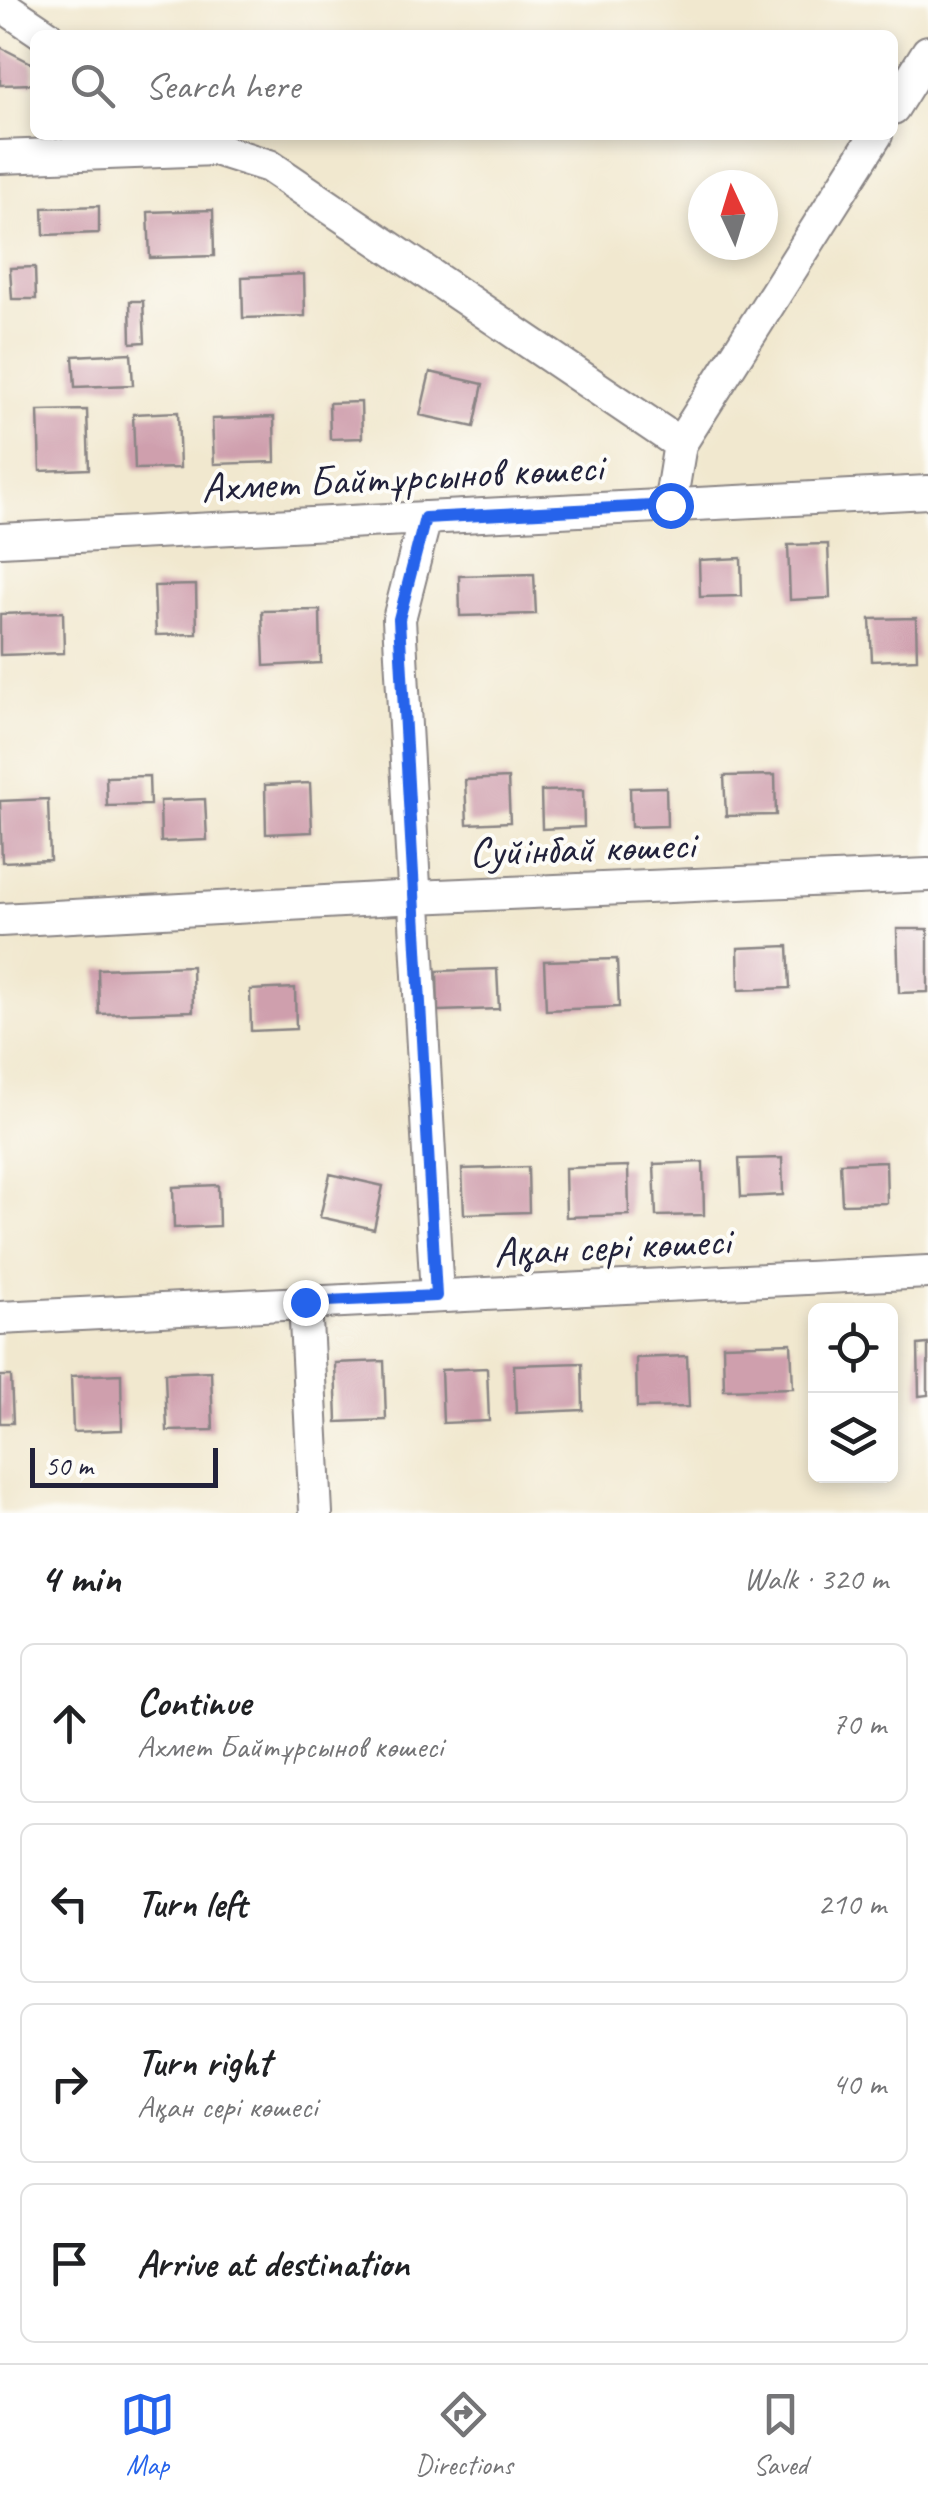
<!DOCTYPE html>
<html lang="en">
<head>
<meta charset="utf-8">
<style>
	body { margin:0; font-family:Caveat,sans-serif; background:#f6f6f6; color:#202124 }
	.controls { position:absolute; right:30px; bottom:30px; display:grid; overflow:hidden; border-radius:15px; box-shadow:0 5px 15px #0003 }
	.controls button { width:90px; height:90px; display:grid; place-items:center; padding:0; border:0; border-bottom:2px solid #e0e0e0; background:#fff; color:#202124; font:50px sans-serif }
	.compass { position:absolute; left:688px; top:170px; width:90px; height:90px; border-radius:50%; background:#fff; box-shadow:0 5px 15px #0003; rotate:356deg }
	.scale { position:absolute; left:30px; bottom:25px; width:188px; box-sizing:border-box; padding-left:10px; border:5px solid #22223b; border-top:0; font-size:28px; line-height:35px; white-space:nowrap; color:#22223b; -webkit-text-stroke:8px #fdfcf7; paint-order:stroke }
	.stop { position:absolute; width:30px; height:30px; margin:-22px; border:8px solid #2563eb; border-radius:50%; background:#fff }
	.stop.end { background:#2563eb; border-color:#fff; box-shadow:0 2px 10px #0008 }
	.list { margin:0; padding:0; list-style:none }
	h2 { display:flex; justify-content:space-between; align-items:center; height:130px; margin:0; padding:0 40px; font-size:42px }
	h2 small { font-size:32px; font-weight:400; color:#757577 }
	.list li { display:grid; grid-template-columns:65px 1fr auto; gap:30px; align-items:center; box-sizing:border-box; height:160px; margin:0 20px 20px; padding:0 20px; border:2px solid #e0e0e0; border-radius:15px }
	.list b { display:block; font-size:38px; white-space:nowrap }
	.list p { margin:0; font-size:32px; white-space:nowrap; color:#757577 }
	.list em { font-size:32px; font-style:normal; color:#757577 }
	.icon { flex:none; width:55px; height:55px; fill:none; stroke:currentColor; stroke-width:2; stroke-linecap:round; stroke-linejoin:round }
	.map { position:relative; flex:none; width:928px; height:1513px; overflow:hidden }
	.search { position:absolute; background:#fff; box-shadow:0 5px 15px #0003; left:30px; right:30px; top:30px; height:110px; display:flex; align-items:center; gap:25px; box-sizing:border-box; padding:0 35px; border-radius:15px; color:#757577; font-size:38px }
	.sheet { height:850px; background:#fff }
	nav { display:flex; justify-content:space-around; align-items:center; box-sizing:border-box; height:140px; border-top:2px solid #e0e0e0; background:#fff; font-size:28px; color:#757577 }
	nav a { display:grid; justify-items:center; gap:5px }
	nav .on { color:#2563eb }
	.map>svg:first-child { display:block }
	.building { fill:#cf9fad }
	.lines { fill:none; stroke-linecap:round; stroke-linejoin:round }
	.minor-casing { stroke:#8a8585; stroke-width:36 }
	.minor { stroke:#fff; stroke-width:32 }
	.route { stroke:#2563eb; stroke-width:12 }
	.labels { text-anchor:middle; stroke-width:8; stroke-linejoin:round; paint-order:stroke }
	.street-label { font-size:42px; fill:#22223b; stroke:#fdfcf7 }
</style>
</head>
<body>
<div class="map">
<svg width="928" height="1513" viewBox="0 0 928 1513">
	<rect width="100%" height="100%" fill="#fdfcf7"/>
	<filter id="ink" filterUnits="userSpaceOnUse"><feTurbulence type="fractalNoise" baseFrequency=".01" numOctaves="2"/><feDisplacementMap in="SourceGraphic" scale="20" xChannelSelector="R" yChannelSelector="G"/><feConvolveMatrix kernelMatrix="1 2 1 2 8 2 1 2 1" color-interpolation-filters="sRGB"/></filter>
	<filter id="wash" filterUnits="userSpaceOnUse"><feTurbulence type="fractalNoise" baseFrequency=".0048" numOctaves="4" result="noise"/><feDisplacementMap in="SourceGraphic" scale="40" xChannelSelector="R" yChannelSelector="G"/><feGaussianBlur stdDeviation="2.25" result="paint"/><feColorMatrix in="noise" values="0 0 0 0 0 0 0 0 0 0 0 0 0 0 0 0 0 1.4 0 .05"/><feComposite in="paint" operator="in"/></filter>
	<g filter="url(#wash)">
		<rect width="100%" height="100%" fill="#f1e8cf"/>
		<g id="blocks">
			<!-- building -->
			<path class="building" d="M0,47L33,64L34,84L0,85Z
				M99,206V233L44,235L43,208Z
				M213,210L214,256L150,258L148,212Z
				M35,267L36,299H12L10,268Z
				M304,274L305,316L243,318L242,277Z
				M130,301H143L145,342L131,343Z
				M131,353L133,385L75,387L73,356Z
				M430,372L483,384L474,427L420,415Z
				M361,402L362,438L330,439L329,403Z
				M87,410L89,469L40,471L38,411Z
				M178,412L180,468L135,469L133,414Z
				M274,417L275,462L214,464L212,419Z
				M828,544L830,598L790,600L788,545Z
				M741,558L742,596L700,597L699,560Z
				M534,574L536,614L460,616L459,576Z
				M196,585L197,634L156,635L154,586Z
				M320,610L321,663L264,666L262,611Z
				M63,612L64,653L0,655V614Z
				M916,618L917,659L872,661L870,619Z
				M775,775L776,815L726,816L724,776Z
				M149,776L150,805L107,806L106,777Z
				M508,778L510,822L467,824L465,780Z
				M310,783L312,832L266,834L265,785Z
				M666,787L667,826L631,827L630,788Z
				M583,790L584,827L542,829L541,791Z
				M48,799L50,860L2,862L0,801Z
				M205,799L207,840L161,842L160,801Z
				M897,929H928V992L899,993Z
				M788,946L790,988L739,990L738,948Z
				M617,959L619,1007L546,1010L544,961Z
				M192,966L193,1011L99,1014L98,969Z
				M497,969L499,1009L438,1011L437,971Z
				M295,988L296,1029L251,1031L250,990Z
				M782,1158L783,1195L741,1197L739,1159Z
				M886,1161L887,1203L842,1204L840,1163Z
				M703,1162L704,1215L656,1216L654,1164Z
				M628,1166L629,1215L566,1217L565,1168Z
				M528,1167L529,1212L464,1214L462,1169Z
				M330,1174L383,1186L374,1229L320,1217Z
				M218,1185L219,1226L174,1228L173,1187Z
				M791,1343L793,1388L724,1390L723,1345Z
				M928,1344V1395L919,1396L918,1345Z
				M687,1356L689,1407L637,1408L636,1358Z
				M384,1361L386,1420L337,1422L335,1363Z
				M582,1363L583,1410L516,1413L514,1365Z
				M487,1368L489,1421L443,1423L441,1370Z
				M211,1371L213,1430L167,1431L165,1373Z
				M121,1374L122,1430L73,1432L71,1376Z
				M0,1376H11L13,1423H0Z"/>
		</g>
	</g>
	<g filter="url(#ink)">
		<use href="#blocks" fill-opacity="0" stroke="#8a8585" stroke-width="2.5"/>
		<g class="lines">
			<!-- minor casing -->
			<g class="minor-casing">
				<path id="minor" d="M0,4L46,35
					M893,108L928,52
					M194,135L215,149L269,166L680,444L670,505
					M0,157L215,149
					M680,444L876,135
					M425,518L399,619L437,1296
					M0,540L928,492
					M0,920L415,897L928,875
					M305,1302L316,1513
					M0,1318L928,1272"/>
			</g>
			<!-- minor -->
			<use href="#minor" class="minor"/>
		</g>
	</g>
	<g class="lines" filter="url(#ink)">
		<!-- route -->
		<path class="route" d="M305,1302L436,1296L399,619L425,518L670,505"/>
	</g>
	<g class="labels">
		<!-- street labels -->
		<g class="street-label">
			<text transform="translate(402 476) rotate(-3)" y="15">Ахмет Байтұрсынов көшесі</text>
			<text transform="translate(582 847) rotate(-2)" y="15">Суйінбай көшесі</text>
			<text transform="translate(612 1245) rotate(-3)" y="15">Ақан сері көшесі</text>
		</g>
	</g>
</svg>
<div class="controls">
<button><svg class="icon" aria-label="locate" viewBox="0 0 24 24"><circle cx="12" cy="12" r="6"/><path d="M12 2v4M12 18v4M2 12h4M18 12h4"/></svg></button>
<button><svg class="icon" aria-label="layers" viewBox="0 0 24 24"><path d="M12 4l9 5-9 5-9-5zM3 14l9 5 9-5"/></svg></button>
</div>
<svg class="compass" viewBox="-18 -18 36 36"><path d="M0-13l5 13h-10z" fill="#e53935"/><path d="M0 13l5-13h-10z" fill="#757577"/></svg>
<div class="scale">50 m</div>
<div class="stop" style="left:670px;top:505px"></div>
<div class="stop end" style="left:305px;top:1302px"></div>
<div class="search"><svg class="icon" aria-label="search" viewBox="0 0 24 24"><circle cx="10" cy="10" r="6"/><path d="M15 15l6 6"/></svg>Search here</div>
</div>
<section class="sheet">
<h2>4 min<small>Walk · 320 m</small></h2>
<ul class="list">
<li><svg class="icon" aria-label="ahead" viewBox="0 0 24 24"><path d="M12 20V5M6 11l6-6 6 6"/></svg><div><b>Continue</b><p>Ахмет Байтұрсынов көшесі</p></div><em>70 m</em></li>
<li><svg class="icon" aria-label="left" viewBox="0 0 24 24"><path d="M17 20v-9H6M10 6l-5 5 5 5"/></svg><div><b>Turn left</b></div><em>210 m</em></li>
<li><svg class="icon" aria-label="right" viewBox="0 0 24 24"><path d="M7 20v-9h11M14 6l5 5-5 5"/></svg><div><b>Turn right</b><p>Ақан сері көшесі</p></div><em>40 m</em></li>
<li><svg class="icon" aria-label="arrive" viewBox="0 0 24 24"><path d="M6 21V4h12l-3 4 3 4H6"/></svg><div><b>Arrive at destination</b></div></li>
</ul>
</section>
<nav>
<a class="on"><svg class="icon" aria-label="map" viewBox="0 0 24 24"><path d="M3 6l6-2 6 2 6-2v14l-6 2-6-2-6 2zM9 4v14M15 6v14"/></svg>Map</a>
<a><svg class="icon" aria-label="directions" viewBox="0 0 24 24"><path d="M12 3l9 9-9 9-9-9zM9 14v-3h6M13 9l2 2-2 2"/></svg>Directions</a>
<a><svg class="icon" aria-label="saved" viewBox="0 0 24 24"><path d="M7 4h10v16l-5-4-5 4z"/></svg>Saved</a>
</nav>
</body>
</html>
